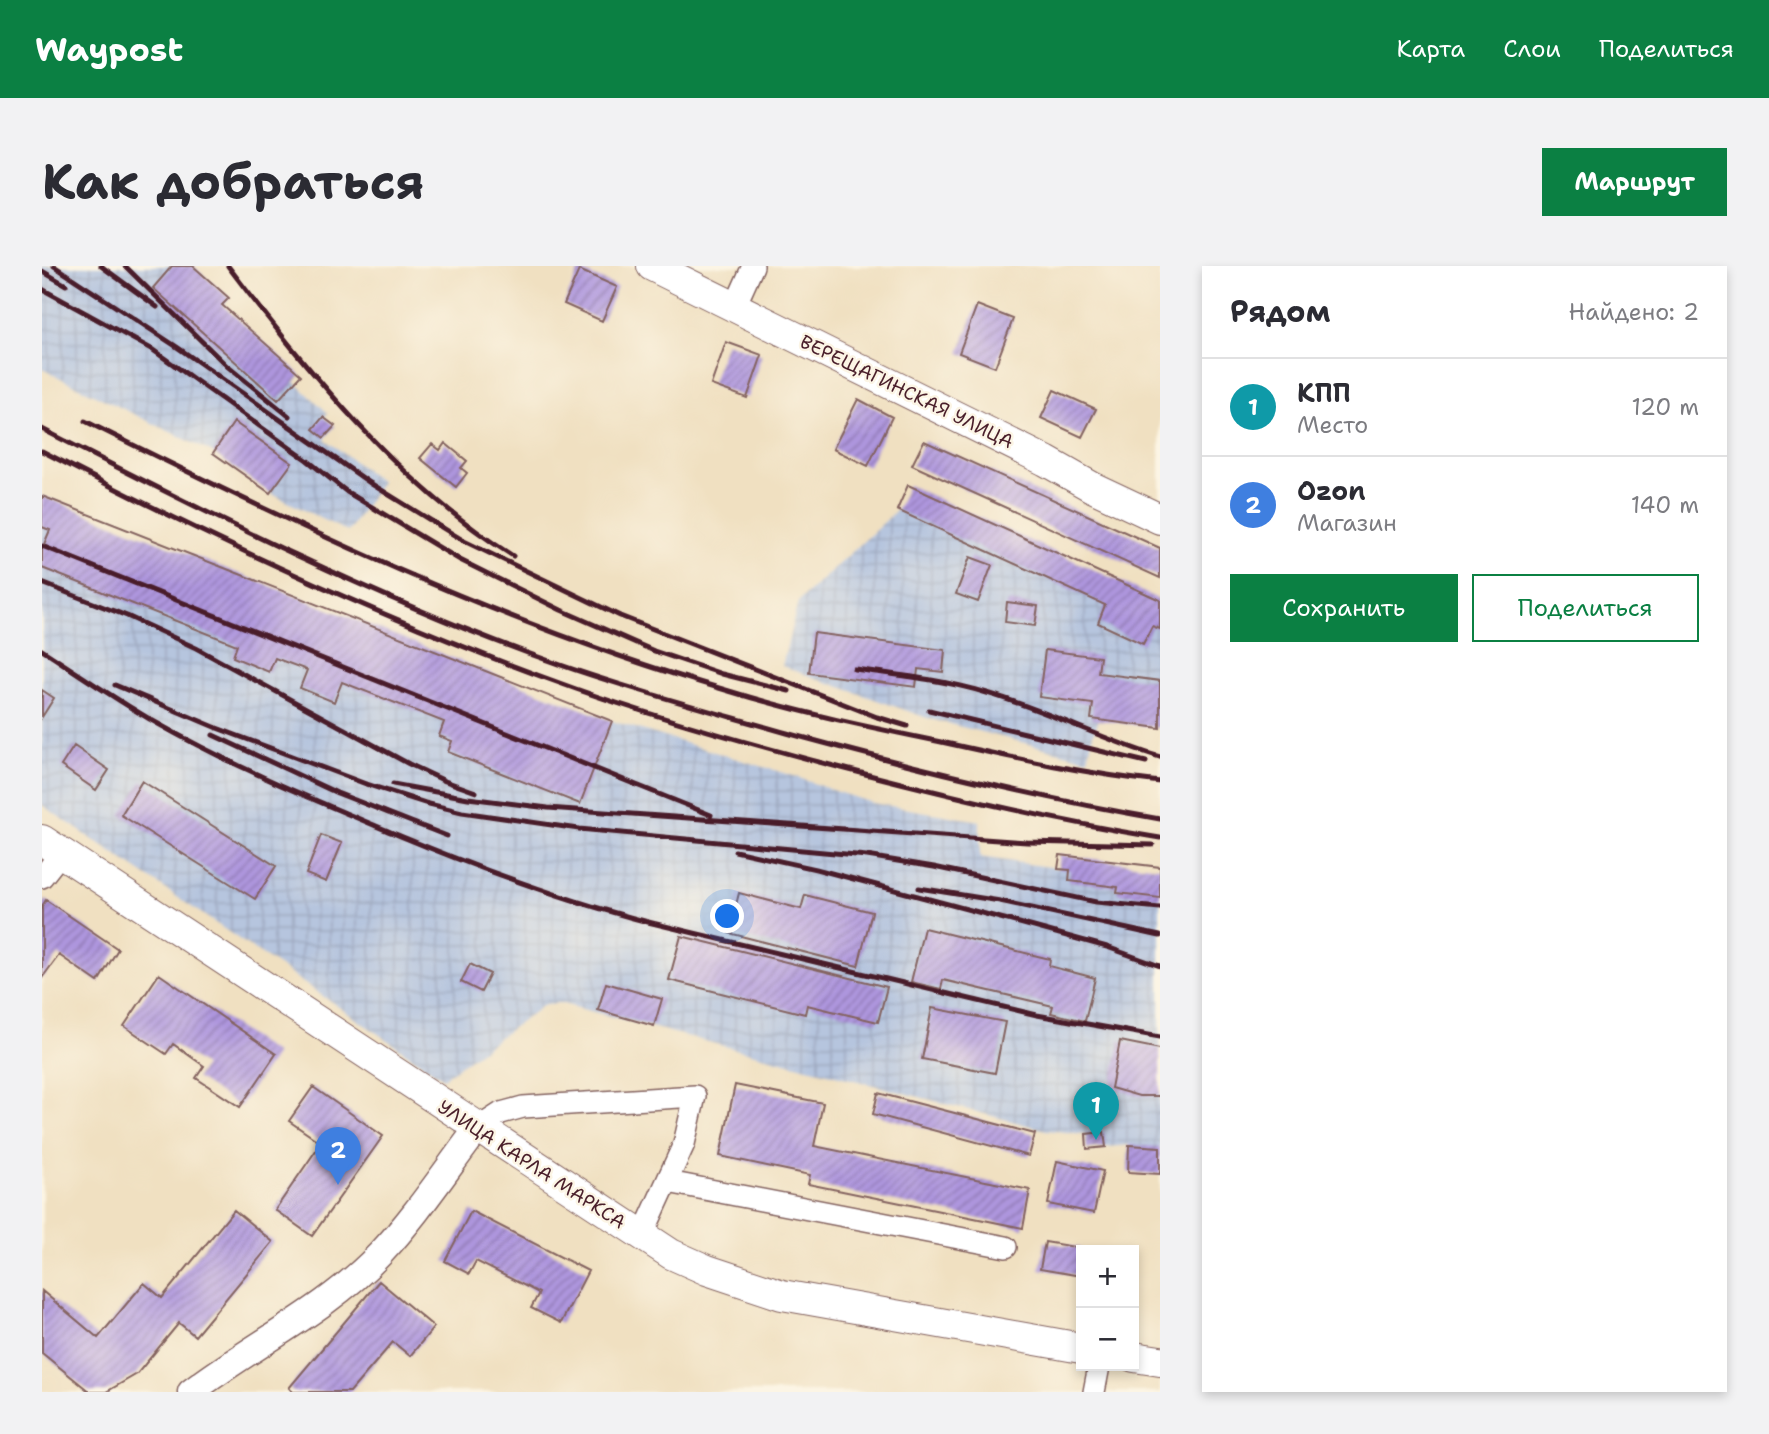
<!DOCTYPE html>
<html lang="ru">
<head>
<meta charset="utf-8">
<style>
	body { margin:0; font-family:"Shantell Sans",sans-serif; background:#f2f2f3; color:#2b2b33 }
	.controls { position:absolute; right:21px; bottom:21px; display:grid; overflow:hidden; border-radius:0px; box-shadow:0 4px 10px #0003 }
	.controls button { width:63px; height:63px; display:grid; place-items:center; padding:0; border:0; border-bottom:2px solid #e1e1e2; background:#fff; color:#2b2b33; font:35px sans-serif }
	.you { position:absolute; left:686px; top:651px; width:24px; height:24px; margin:-18px; border:5px solid #fff; border-radius:50%; background:#1a73e8; box-shadow:0 0 0 10px #1a73e833 }
	.badge { display:grid; place-items:center; width:46px; height:46px; border-radius:50%; background:#0b8043; color:#fff; font-size:23px; font-weight:700 }
	.pin { position:absolute; translate:-50% -58px; filter:drop-shadow(0 2px 4px #0008) }
	.pin::after { content:''; position:absolute; top:37px; width:24px; height:21px; background:inherit; clip-path:polygon(0 0,100% 0,50% 100%) }
	.list { margin:0; padding:0; list-style:none }
	h2 { display:flex; justify-content:space-between; align-items:center; height:91px; margin:0; padding:0 28px; font-size:30px }
	h2 small { font-size:23px; font-weight:400; color:#7c7c81 }
	.list li { display:grid; grid-template-columns:46px 1fr auto; gap:21px; align-items:center; box-sizing:border-box; height:98px; padding:0 28px; border-top:2px solid #e1e1e2 }
	.list b { display:block; font-size:26px; white-space:nowrap }
	.list p { margin:0; font-size:23px; white-space:nowrap; color:#7c7c81 }
	.list em { font-size:23px; font-style:normal; color:#7c7c81 }
	.actions { display:flex; gap:14px; padding:21px 28px }
	.actions a { flex:1; padding:16px 0; border:2px solid #0b8043; border-radius:0px; text-align:center; font-size:24px; color:#0b8043 }
	.actions .main { background:#0b8043; color:#fff }
	.map { position:relative; flex:none; width:1118px; height:1126px; overflow:hidden; border-radius:0px }
	header { display:flex; align-items:center; gap:42px; box-sizing:border-box; height:98px; padding:0 35px; background:#0b8043; color:#fff }
	header strong { font-size:33px }
	nav { display:flex; gap:38px; margin-inline-start:auto; font-size:24px }
	.intro { display:flex; align-items:center; justify-content:space-between; box-sizing:border-box; height:168px; padding:0 42px }
	h1 { margin:0; font-size:49px }
	.button { padding:18px 32px; border-radius:0px; background:#0b8043; color:#fff; font-size:24px; font-weight:700 }
	main { display:flex; gap:42px; padding:0 42px }
	aside { flex:1; background:#fff; border-radius:0px; box-shadow:0 4px 10px #0003 }
	.map>svg:first-child { display:block }
	.industrial { fill:url(#industrial-grid) }
	.building { fill:url(#building-hatch) }
	.lines { fill:none; stroke-linecap:round; stroke-linejoin:round }
	.minor-casing { stroke:#846360; stroke-width:24 }
	.tertiary-casing { stroke:#846360; stroke-width:29 }
	.secondary-casing { stroke:#846360; stroke-width:32 }
	.minor { stroke:#fff; stroke-width:21 }
	.tertiary { stroke:#fff; stroke-width:26 }
	.secondary { stroke:#fff; stroke-width:30 }
	.rail { stroke:#4a1f2b; stroke-width:5 }
	.labels { text-anchor:middle; stroke-width:5; stroke-linejoin:round; paint-order:stroke }
	.street-label { font-size:19px; fill:#4a1f2b; stroke:#fcf5e5 }
</style>
</head>
<body>
<header>
<strong>Waypost</strong>
<nav><a>Карта</a><a>Слои</a><a>Поделиться</a></nav>
</header>
<div class="intro"><h1>Как добраться</h1><a class="button">Маршрут</a></div>
<main>
<div class="map">
<svg width="1118" height="1126" viewBox="0 0 1118 1126">
	<defs>
		<pattern id="industrial-grid" width="8" height="8" patternUnits="userSpaceOnUse" patternTransform="scale(1.75)"><rect width="8" height="8" fill="#b6c5de"/><path d="M0 4h8M4 0v8" fill="none" stroke="#9ea9bf"/></pattern>
		<pattern id="building-hatch" width="6" height="6" patternUnits="userSpaceOnUse" patternTransform="scale(1.75)"><rect width="6" height="6" fill="#ae96de"/><path d="M-1 1l2-2M0 6l6-6M5 7l2-2" fill="none" stroke="#907ab4"/></pattern>
	</defs>
	<rect width="100%" height="100%" fill="#fcf5e5"/>
	<filter id="ink" filterUnits="userSpaceOnUse"><feTurbulence type="fractalNoise" baseFrequency=".0143" numOctaves="2"/><feDisplacementMap in="SourceGraphic" scale="14" xChannelSelector="R" yChannelSelector="G"/><feConvolveMatrix kernelMatrix="1 2 1 2 8 2 1 2 1" color-interpolation-filters="sRGB"/></filter>
	<filter id="wash" filterUnits="userSpaceOnUse"><feTurbulence type="fractalNoise" baseFrequency=".00686" numOctaves="4" result="noise"/><feDisplacementMap in="SourceGraphic" scale="28" xChannelSelector="R" yChannelSelector="G"/><feGaussianBlur stdDeviation="1.57" result="paint"/><feColorMatrix in="noise" values="0 0 0 0 0 0 0 0 0 0 0 0 0 0 0 0 0 1.4 0 .05"/><feComposite in="paint" operator="in"/></filter>
	<g filter="url(#wash)">
		<rect width="100%" height="100%" fill="#f0e0c1"/>
		<!-- industrial -->
		<path class="industrial" d="M0,0H151L187,32L181,40L259,109L253,116L286,147L282,151L293,160L283,173L339,216L306,266L228,227L171,187L0,103Z
			M0,230L570,455L752,510L795,526L831,537L938,555V591L1028,604L1027,615L1076,621V627L1118,632V908L1086,906L1087,879L1045,883L1043,868L1004,864L517,737L503,738L401,812L0,539Z
			M855,244L1118,363V462L1057,454L1051,468L1046,493L888,453L740,400L756,336Z"/>
		<g id="blocks">
			<!-- building -->
			<path class="building" d="M130,0H151L187,32L180,39L259,109L236,134L111,22Z
				M537,4L575,21L560,55L522,38Z
				M935,39L971,53L953,101L917,87Z
				M684,76L720,89L705,132L669,119Z
				M1012,124L1054,143L1040,171L999,152Z
				M816,133L850,151L826,200L791,183Z
				M281,151L293,160L282,172L271,163Z
				M192,156L250,197L228,227L171,187Z
				M882,175L1118,282V312L870,199Z
				M403,177L425,195L419,202L425,207L414,221L378,192L390,178L398,184Z
				M866,219L1118,334V363L1110,360L1101,378L1056,357L1063,339L855,244Z
				M0,230L570,455L538,538L406,486L410,475L397,470L402,456L300,416L292,436L258,422L265,404L233,392L227,406L191,391L195,379L0,302V283L8,264L0,261Z
				M928,291L950,299L936,336L914,328Z
				M965,336L996,340L993,360L963,356Z
				M772,367L903,384L901,406L876,403L874,421L767,407Z
				M1003,384L1058,391L1056,407L1118,415V462L1049,453L1051,438L997,431Z
				M0,424L12,432L0,451Z
				M32,480L67,504L54,524L19,500Z
				M100,515L234,600L213,633L79,549Z
				M279,569L300,577L284,616L264,608Z
				M1018,589L1118,601V632L1075,627L1076,621L1027,615L1028,604L1016,603Z
				M697,627L759,643L763,629L830,646L816,700L687,667Z
				M4,634L76,683L56,716L17,689L0,712V640Z
				M882,662L1008,693L1007,700L1053,712L1043,755L1009,747L1011,740L901,714L899,723L869,716Z
				M639,670L845,721L836,756L765,739L763,748L627,714Z
				M428,698L448,708L439,726L419,716Z
				M117,708L234,788L198,841L154,812L162,800L131,778L124,788L82,760Z
				M564,717L620,733L612,760L556,744Z
				M890,742L963,756L953,807L880,793Z
				M1078,775L1118,783V830H1097L1069,822Z
				M693,819L781,837L772,880L988,924L981,962L766,918L768,909L678,890Z
				M271,821L341,870L270,970L233,944L279,877L247,855Z
				M836,827L993,868L987,890L831,848Z
				M1062,866L1064,881L1045,883L1044,868Z
				M1087,879L1118,881V908L1086,906Z
				M1015,895L1061,905L1052,947L1006,938Z
				M192,944L231,976L153,1070L137,1057L95,1108L64,1126H48L0,1087V1025L56,1072L102,1017L120,1032Z
				M429,945L546,1005L519,1057L489,1042L497,1027L434,995L427,1008L403,995Z
				M1003,976L1039,982V1010L998,1003Z
				M337,1015L392,1061L368,1090L351,1076L308,1126H251L247,1122Z"/>
		</g>
	</g>
	<g filter="url(#ink)">
		<use href="#blocks" fill-opacity="0" stroke="#846360" stroke-width="2"/>
		<g class="lines">
			<!-- minor casing -->
			<g class="minor-casing">
				<path id="minor" d="M693,40L711,0
					M0,611L19,587
					M436,862L459,847L481,841L653,830L642,878L600,970
					M626,916L964,981
					M1052,1126L1057,1100"/>
			</g>
			<!-- tertiary casing -->
			<g class="tertiary-casing">
				<path id="tertiary" d="M149,1126C210,1079 284,1045 338,988C374,950 404,904 436,862"/>
			</g>
			<!-- secondary casing -->
			<g class="secondary-casing">
				<path id="secondary" d="M610,0L1004,195L1050,221L1118,253
					M0,574L629,988L665,1004L740,1029L1039,1082
					M1092,1091L1118,1095"/>
			</g>
			<!-- minor -->
			<use href="#minor" class="minor"/>
			<!-- tertiary -->
			<use href="#tertiary" class="tertiary"/>
			<!-- secondary -->
			<use href="#secondary" class="secondary"/>
			<!-- rail -->
			<path class="rail" d="M12,0L135,81L328,217L422,275L578,350L835,451L865,460
				M59,0L115,41
				M83,0L185,100L247,150
				M186,0C265,105 359,220 471,290
				M0,5L24,19
				M0,23L111,84L265,194L305,226L418,294L519,344L612,385L680,408L747,425
				M43,155C253,260 461,359 687,425C758,447 831,462 904,477C975,493 1046,508 1118,516
				M0,163C168,249 338,335 516,398C592,425 669,445 745,467C869,501 992,531 1118,553
				M0,185C173,275 350,358 534,423C618,453 705,477 792,500C900,528 1007,554 1118,572
				M0,280L669,549
				M0,317L85,350L154,382L367,498L403,515L434,526
				M0,384C37,408 73,433 111,455C188,499 270,533 351,567C435,602 518,633 606,656L995,749L1118,771
				M812,403C857,409 902,414 945,427C1004,444 1059,473 1118,491
				M73,419L175,462L324,518L383,537L420,546L537,563L825,590L892,601L1054,636L1118,642
				M887,444L1104,496
				M171,469L295,527L405,570
				M351,518L426,532L506,542L985,576L1111,579
				M693,585L774,603L966,654L1065,681L1118,700
				M877,622L958,635L1118,670"/>
		</g>
	</g>
	<g class="labels">
		<!-- street labels -->
		<g class="street-label">
			<text transform="translate(865 125) rotate(26)" y="7">ВЕРЕЩАГИНСКАЯ УЛИЦА</text>
			<text transform="translate(490 898) rotate(33)" y="7">УЛИЦА КАРЛА МАРКСА</text>
		</g>
	</g>
</svg>
<div class="controls">
<button>+</button>
<button>−</button>
</div>
<div class="you"></div>
<div class="pin badge" style="left:1054px;top:874px;background:#0f9aa8">1</div>
<div class="pin badge" style="left:296px;top:919px;background:#3f7fe0">2</div>
</div>
<aside>
<h2>Рядом<small>Найдено: 2</small></h2>
<ul class="list">
<li><span class="badge" style="background:#0f9aa8">1</span><div><b>КПП</b><p>Место</p></div><em>120 m</em></li>
<li><span class="badge" style="background:#3f7fe0">2</span><div><b>Ozon</b><p>Магазин</p></div><em>140 m</em></li>
</ul>
<div class="actions"><a class="main">Сохранить</a><a>Поделиться</a></div>
</aside>
</main>
</body>
</html>
